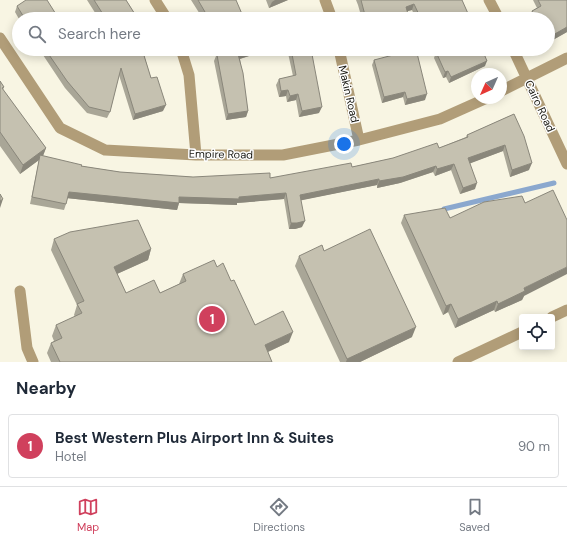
<!DOCTYPE html>
<html lang="en">
<head>
<meta charset="utf-8">
<style>
	body { margin:0; font-family:"DM Sans",sans-serif; background:#f2f2f3; color:#1f2937 }
	.controls { position:absolute; right:12px; bottom:12px; display:grid; overflow:hidden; border-radius:4px; box-shadow:0 2px 10px #0003 }
	.controls button { width:36px; height:36px; display:grid; place-items:center; padding:0; border:0; border-bottom:1px solid #e0e1e3; background:#fff; color:#1f2937; font:20px sans-serif }
	.compass { position:absolute; left:471px; top:68px; width:36px; height:36px; border-radius:50%; background:#fff; box-shadow:0 2px 10px #0003; rotate:225deg }
	.you { position:absolute; left:344px; top:144px; width:14px; height:14px; margin:-10px; border:3px solid #fff; border-radius:50%; background:#1a73e8; box-shadow:0 0 0 6px #1a73e833 }
	.badge { display:grid; place-items:center; width:26px; height:26px; border-radius:50%; background:#d0405d; color:#fff; font-size:13px; font-weight:700 }
	.pin { position:absolute; translate:-50% -50%; border:2px solid #fff; box-shadow:0 1px 4px #0006 }
	.list { margin:0; padding:0; list-style:none }
	h2 { display:flex; justify-content:space-between; align-items:center; height:52px; margin:0; padding:0 16px; font-size:17px }
	h2 small { font-size:13px; font-weight:400; color:#747a83 }
	.list li { display:grid; grid-template-columns:26px 1fr auto; gap:12px; align-items:center; box-sizing:border-box; height:64px; margin:0 8px 8px; padding:0 8px; border:1px solid #e0e1e3; border-radius:4px }
	.list b { display:block; font-size:15px; white-space:nowrap }
	.list p { margin:0; font-size:13px; white-space:nowrap; color:#747a83 }
	.list em { font-size:13px; font-style:normal; color:#747a83 }
	.icon { flex:none; width:22px; height:22px; fill:none; stroke:currentColor; stroke-width:2; stroke-linecap:round; stroke-linejoin:round }
	.map { position:relative; flex:none; width:567px; height:362px; overflow:hidden }
	.search { position:absolute; background:#fff; box-shadow:0 2px 10px #0003; left:12px; right:12px; top:12px; height:44px; display:flex; align-items:center; gap:10px; box-sizing:border-box; padding:0 14px; border-radius:22px; color:#747a83; font-size:15px }
	.sheet { height:124px; background:#fff }
	nav { display:flex; justify-content:space-around; align-items:center; box-sizing:border-box; height:56px; border-top:1px solid #e0e1e3; background:#fff; font-size:11px; color:#747a83 }
	nav a { display:grid; justify-items:center; gap:2px }
	nav .on { color:#d0405d }
	.map>svg:first-child { display:block }
	.lines { fill:none; stroke-linecap:round; stroke-linejoin:round }
	.stream { stroke:#8ba8ce; stroke-width:5 }
	.minor { stroke:#b19d78; stroke-width:11 }
	.wall { fill:#a9a697 }
	.shaded-wall { fill:#8a877b }
	.building { fill:#c5c1b0; stroke:#8a877b }
	.labels { text-anchor:middle; stroke-width:3; stroke-linejoin:round; paint-order:stroke }
	.street-label { font-size:11px; fill:#191812; stroke:#fff }
</style>
</head>
<body>
<div class="map">
<svg width="567" height="362" viewBox="0 0 567 362">
	<rect width="100%" height="100%" fill="#f8f5e3"/>
	<g class="lines">
		<!-- stream -->
		<path class="stream" d="M444,209L554,183"/>
		<!-- minor -->
		<path class="minor" d="M155,0L167,19
			M325,0L332,19
			M489,0L499,19
			M0,38L60,128L105,150L196,155H283L359,140L440,119L487,98
			M181,49L189,75L196,155
			M339,49L359,140
			M513,49L567,164
			M501,91L567,58
			M20,291L27,348L33,362
			M552,317L567,310
			M458,362L522,332"/>
	</g>
	<!-- wall -->
	<path class="wall" d="M87,0H126L138,19H99Z
		M191,0H236L240,19H203Z
		M266,0H288L269,8Z
		M356,0H462L470,19H416L412,10L407,11L408,14L406,19H362L358,5Z
		M533,0H567V32L551,41L550,39H548V19H531L530,17L532,11L537,8Z
		M17,6L59,19H19L15,12Z
		M39,49H148L147,50L143,52L151,78L163,111L133,120L119,75L110,112L107,118L87,113L65,88Z
		M214,49H271L240,59L248,111L246,117L226,120L214,61L216,56Z
		M278,49H311L319,113L299,117L296,100L287,102L286,96L279,97L276,85L279,79L293,76L288,53L279,55Z
		M436,52L485,66L449,83L446,77L443,78L434,58Z
		M374,60L425,100L405,105L403,97L382,103L372,65Z
		M0,81L4,87L3,90L46,148L43,156L81,166L120,172L193,177L270,178L352,167L439,148L466,137L467,135L514,114L529,170L510,177L503,151L470,163L475,189L460,194L451,170L435,176L433,172L400,183L377,188V185L301,200L302,227L295,229H289L284,199L237,203V205L179,203L177,210L67,198L66,204L64,210L30,204L39,160L20,174L0,146Z
		M404,215L450,218L524,296L522,300L495,312L494,310L455,328L448,312L443,315L401,223Z
		M54,239L151,249L148,260L117,274L126,293H160L179,284L183,274L217,267L231,281L255,325L289,342L268,352L272,362H51L47,353L51,343L54,341L52,336L56,325L75,317L74,315L77,305L51,250Z
		M324,251L412,337L360,362H340L295,266L299,256Z"/>
	<!-- shaded-wall -->
	<path class="shaded-wall" d="M275,0H288L269,8L272,2Z
		M414,4L412,10L404,12L406,7Z
		M444,13L442,19H431Z
		M242,14L240,19H230Z
		M408,14L406,19H387Z
		M567,26V32L551,41L553,35Z
		M552,33L550,39H548V35Z
		M140,49H148L147,50L139,53Z
		M254,49H271L236,60L238,54Z
		M281,49H290L288,53L279,55Z
		M368,49H373L367,52Z
		M487,61L485,66L449,83L451,77Z
		M448,71L446,77L443,78L445,72Z
		M288,90L286,96L279,97L281,91Z
		M405,92L403,97L382,103L384,97Z
		M298,94L296,100L287,102L290,96Z
		M427,94L425,100L405,105L407,99Z
		M166,105L163,111L133,120L135,114Z
		M322,107L319,113L299,117L302,111Z
		M248,111L246,117L226,120L228,114Z
		M505,145L503,151L466,165L468,158Z
		M46,148L42,158L40,155L39,160L20,174L23,165Z
		M532,163L529,170L510,177L512,170Z
		M454,164L451,170L435,176L437,169Z
		M436,166L433,172L400,183L377,188L379,181Z
		M379,179L377,185L298,201L300,195Z
		M477,183L475,189L460,194L463,188Z
		M69,192L179,197H239L286,193L284,199L237,203V205L179,203L177,210L66,198Z
		M3,199L0,208V201Z
		M305,221L302,227L295,229H289L291,223Z
		M151,249L148,260L110,277L114,267Z
		M567,267V274L524,296L522,300L495,312L498,304L524,288Z
		M497,301L494,310L455,328L458,319Z
		M451,304L448,312L443,315L446,306Z
		M416,327L412,337L360,362H346L347,359Z
		M293,332L289,342L261,355L265,345Z"/>
	<!-- building -->
	<path class="building" d="M26,0H47L59,19H25L17,6Z
		M94,0H126L138,19H106Z
		M198,0H236L242,14L230,19H208L205,12Z
		M361,0H462L470,18L468,19H447L444,13L431,19H421L414,4L406,7L408,14L387,19H366Z
		M538,0H567V27L553,35L552,33L548,35V19H536L532,11L541,6Z
		M45,49H142L151,78L157,77L166,105L135,114L121,68L110,112L89,107L67,81Z
		M218,49H254L238,54L243,73L248,111L228,114L217,55L220,54Z
		M291,49H311L322,107L302,111L298,94L290,96L288,90L281,91L279,79L296,75Z
		M416,49L427,94L407,99L405,92L384,97L374,60Z
		M443,49H482L487,61L451,77L448,71L445,72L436,52Z
		M0,81L4,87L2,88L46,148L23,165L0,132Z
		M514,114L524,136L532,163L512,170L505,145L468,158L477,183L463,188L454,164L437,169L436,166L403,177L379,181V179L300,195L305,221L297,223H291L286,193L239,197V199L179,197V203L69,192L66,204L32,197L40,155L82,165L81,166L120,172L193,177L270,173V178L351,163L352,167L393,158L437,143L439,148L468,137L467,135Z
		M553,190L567,220V267L524,288L525,291L498,304L497,301L458,319L451,304L446,306L404,215L445,208L450,218L484,202L522,196L525,203Z
		M0,194L3,199L0,201Z
		M138,220L151,249L114,267L126,293L154,280L160,293L186,281L183,274L214,260L217,267L223,263L231,281L234,280L255,325L283,311L293,332L265,345L272,362H60L51,343L62,338L56,325L82,313L77,304L84,301L54,239L70,232Z
		M370,229L416,327L347,359L299,256L322,245L324,251Z"/>
	<g class="labels">
		<!-- street labels -->
		<g class="street-label">
			<text transform="translate(349 94) rotate(77)" y="4">Makin Road</text>
			<text transform="translate(540 106) rotate(65)" y="4">Cairo Road</text>
			<text transform="translate(221 154) rotate(1)" y="4">Empire Road</text>
		</g>
	</g>
</svg>
<div class="controls">
<button><svg class="icon" aria-label="locate" viewBox="0 0 24 24"><circle cx="12" cy="12" r="6"/><path d="M12 2v4M12 18v4M2 12h4M18 12h4"/></svg></button>
</div>
<svg class="compass" viewBox="-18 -18 36 36"><path d="M0-13l5 13h-10z" fill="#e53935"/><path d="M0 13l5-13h-10z" fill="#747a83"/></svg>
<div class="you"></div>
<div class="pin badge" style="left:212px;top:319px">1</div>
<div class="search"><svg class="icon" aria-label="search" viewBox="0 0 24 24"><circle cx="10" cy="10" r="6"/><path d="M15 15l6 6"/></svg>Search here</div>
</div>
<section class="sheet">
<h2>Nearby<small></small></h2>
<ul class="list">
<li><span class="badge">1</span><div><b>Best Western Plus Airport Inn &amp; Suites</b><p>Hotel</p></div><em>90 m</em></li>
</ul>
</section>
<nav>
<a class="on"><svg class="icon" aria-label="map" viewBox="0 0 24 24"><path d="M3 6l6-2 6 2 6-2v14l-6 2-6-2-6 2zM9 4v14M15 6v14"/></svg>Map</a>
<a><svg class="icon" aria-label="directions" viewBox="0 0 24 24"><path d="M12 3l9 9-9 9-9-9zM9 14v-3h6M13 9l2 2-2 2"/></svg>Directions</a>
<a><svg class="icon" aria-label="saved" viewBox="0 0 24 24"><path d="M7 4h10v16l-5-4-5 4z"/></svg>Saved</a>
</nav>
</body>
</html>
